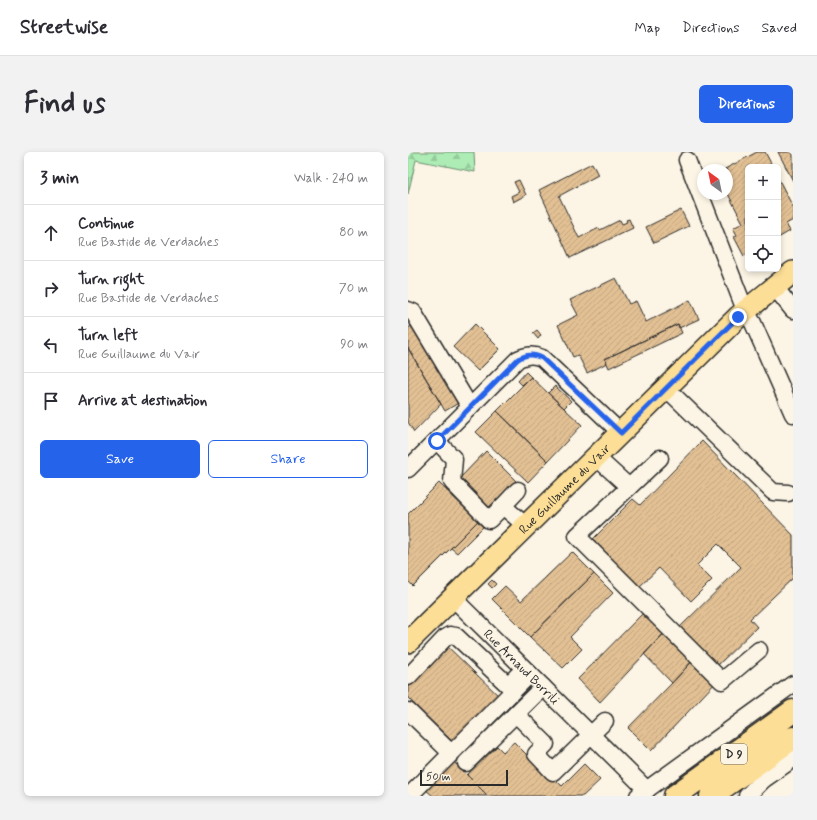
<!DOCTYPE html>
<html lang="en">
<head>
<meta charset="utf-8">
<style>
	body { margin:0; font-family:Mynerve,sans-serif; background:#f2f2f3; color:#2b2b33 }
	.controls { position:absolute; right:12px; top:12px; display:grid; overflow:hidden; border-radius:6px; box-shadow:0 2px 6px #0003 }
	.controls button { width:36px; height:36px; display:grid; place-items:center; padding:0; border:0; border-bottom:1px solid #e1e1e2; background:#fff; color:#2b2b33; font:20px sans-serif }
	.compass { position:absolute; left:289px; top:12px; width:36px; height:36px; border-radius:50%; background:#fff; box-shadow:0 2px 6px #0003; rotate:327deg }
	.scale { position:absolute; left:12px; bottom:10px; width:88px; box-sizing:border-box; padding-left:4px; border:2px solid #2b2b2b; border-top:0; font-size:11px; line-height:14px; white-space:nowrap; color:#2b2b2b; -webkit-text-stroke:3px #fcf5e5; paint-order:stroke }
	.stop { position:absolute; width:12px; height:12px; margin:-9px; border:3px solid #2563eb; border-radius:50%; background:#fff }
	.stop.end { background:#2563eb; border-color:#fff; box-shadow:0 1px 4px #0008 }
	.list { margin:0; padding:0; list-style:none }
	h2 { display:flex; justify-content:space-between; align-items:center; height:52px; margin:0; padding:0 16px; font-size:17px }
	h2 small { font-size:13px; font-weight:400; color:#7c7c81 }
	.list li { display:grid; grid-template-columns:26px 1fr auto; gap:12px; align-items:center; box-sizing:border-box; height:56px; padding:0 16px; border-top:1px solid #e1e1e2 }
	.list b { display:block; font-size:15px; white-space:nowrap }
	.list p { margin:0; font-size:13px; white-space:nowrap; color:#7c7c81 }
	.list em { font-size:13px; font-style:normal; color:#7c7c81 }
	.actions { display:flex; gap:8px; padding:12px 16px }
	.actions a { flex:1; padding:9px 0; border:1px solid #2563eb; border-radius:6px; text-align:center; font-size:14px; color:#2563eb }
	.actions .main { background:#2563eb; color:#fff }
	.icon { flex:none; width:22px; height:22px; fill:none; stroke:currentColor; stroke-width:2; stroke-linecap:round; stroke-linejoin:round }
	.map { position:relative; flex:none; width:385px; height:644px; overflow:hidden; border-radius:6px }
	header { display:flex; align-items:center; gap:24px; box-sizing:border-box; height:56px; padding:0 20px; background:#fff; border-bottom:1px solid #e1e1e2 }
	header strong { font-size:19px }
	nav { display:flex; gap:22px; margin-inline-start:auto; font-size:14px }
	.intro { display:flex; align-items:center; justify-content:space-between; box-sizing:border-box; height:96px; padding:0 24px }
	h1 { margin:0; font-size:28px }
	.button { padding:10px 18px; border-radius:6px; background:#2563eb; color:#fff; font-size:14px; font-weight:700 }
	main { display:flex; gap:24px; padding:0 24px }
	aside { flex:1; background:#fff; border-radius:6px; box-shadow:0 2px 6px #0003 }
	.map>svg:first-child { display:block }
	.forest { fill:url(#forest-firs); stroke:#6c8c70 }
	.building { fill:url(#building-hatch); stroke:#2b2b2b }
	.lines { fill:none; stroke-linecap:round; stroke-linejoin:round }
	.minor-casing { stroke:#2b2b2b; stroke-width:19 }
	.major-casing { stroke:#2b2b2b; stroke-width:24 }
	.highway-casing { stroke:#2b2b2b; stroke-width:25 }
	.minor { stroke:#fcf5e5; stroke-width:16 }
	.major { stroke:#fcde96; stroke-width:21 }
	.highway { stroke:#fcde96; stroke-width:22 }
	.route { stroke:#2563eb; stroke-width:5 }
	.labels { text-anchor:middle; stroke-width:3.5; stroke-linejoin:round; paint-order:stroke }
	.shield { fill:#fcf5e5; stroke:#6a6863; stroke-width:1 }
	.shield-label { font-size:12px; font-weight:bold; fill:#2b2b2b }
	.street-label { font-size:13px; fill:#2b2b2b; stroke:#fcf5e5 }
</style>
</head>
<body>
<header>
<strong>Streetwise</strong>
<nav><a>Map</a><a>Directions</a><a>Saved</a></nav>
</header>
<div class="intro"><h1>Find us</h1><a class="button">Directions</a></div>
<main>
<aside>
<h2>3 min<small>Walk · 240 m</small></h2>
<ul class="list">
<li><svg class="icon" aria-label="ahead" viewBox="0 0 24 24"><path d="M12 20V5M6 11l6-6 6 6"/></svg><div><b>Continue</b><p>Rue Bastide de Verdaches</p></div><em>80 m</em></li>
<li><svg class="icon" aria-label="right" viewBox="0 0 24 24"><path d="M7 20v-9h11M14 6l5 5-5 5"/></svg><div><b>Turn right</b><p>Rue Bastide de Verdaches</p></div><em>70 m</em></li>
<li><svg class="icon" aria-label="left" viewBox="0 0 24 24"><path d="M17 20v-9H6M10 6l-5 5 5 5"/></svg><div><b>Turn left</b><p>Rue Guillaume du Vair</p></div><em>90 m</em></li>
<li><svg class="icon" aria-label="arrive" viewBox="0 0 24 24"><path d="M6 21V4h12l-3 4 3 4H6"/></svg><div><b>Arrive at destination</b></div></li>
</ul>
<div class="actions"><a class="main">Save</a><a>Share</a></div>
</aside>
<div class="map">
<svg width="385" height="644" viewBox="0 0 385 644">
	<defs>
		<pattern id="forest-firs" width="22" height="20" patternUnits="userSpaceOnUse"><rect width="22" height="20" fill="#adedb5"/><path d="M5 1l3.5 6h-7zM16 11l3.5 6h-7z" fill="#95cb9c"/></pattern>
		<pattern id="building-hatch" width="6" height="6" patternUnits="userSpaceOnUse"><rect width="6" height="6" fill="#e2c094"/><path d="M-1 1l2-2M0 6l6-6M5 7l2-2" fill="none" stroke="#c2a580"/></pattern>
	</defs>
	<rect width="100%" height="100%" fill="#fcf5e5"/>
	<filter id="ink" filterUnits="userSpaceOnUse"><feTurbulence type="fractalNoise" baseFrequency=".025" numOctaves="2"/><feDisplacementMap in="SourceGraphic" scale="8" xChannelSelector="R" yChannelSelector="G"/><feConvolveMatrix kernelMatrix="1 2 1 2 8 2 1 2 1" color-interpolation-filters="sRGB"/></filter>
	<g filter="url(#ink)">
		<!-- forest -->
		<path class="forest" d="M0,0H66L67,20L8,8L0,42Z"/>
		<!-- building -->
		<path class="building" d="M349,0H357L365,15H340V102L336,104L326,85L329,83L325,76L335,71L319,40V18H315Z
			M370,0H385V29Z
			M184,11L190,23L151,44L171,86L191,76L192,78L212,68L214,72L219,70L218,68L221,67L225,76L162,106L131,38Z
			M370,26L385,55V68L378,72L382,79L370,86Z
			M111,28L118,43L105,50L103,44L111,40L106,30Z
			M273,58L281,74L246,91L238,75Z
			M208,126L221,152L228,149L238,170L282,148L291,167L271,176L270,172L197,207L199,211L179,221L170,203L165,205L150,173L170,163L162,148Z
			M7,172L52,250L37,259L0,196V176Z
			M67,172L92,197L70,219L45,195Z
			M270,172L274,181L201,216L197,207Z
			M129,178L133,183L130,187L125,181Z
			M0,196L33,252L6,280L0,270Z
			M118,220L123,225L114,233L110,229Z
			M123,225L174,273L140,309L89,259Z
			M147,234L163,249L156,256L140,241Z
			M89,259L140,309L120,330L68,280Z
			M294,289L385,383V426L342,467L349,475L306,517L269,478L333,415L310,392L289,413L304,428L283,449L251,416L231,435L185,387L225,347L232,353Z
			M78,299L109,330L80,358L50,328Z
			M31,331L70,369L5,434L0,429V362Z
			M70,369L75,375L49,401L43,396Z
			M164,400L186,422L122,485L84,447L97,434L113,449Z
			M186,422L205,441L162,485L174,497L155,516L122,485Z
			M84,428L88,432L84,436L80,432Z
			M239,457L261,476L192,550L170,527Z
			M261,476L288,505L264,531L236,502Z
			M38,493L93,546L47,592L0,546V531Z
			M288,505L310,528L243,599L220,576L264,531Z
			M106,590L121,605L122,603L154,634L176,612L192,628L175,644H80L59,623L89,594L95,600Z
			M45,609L80,644H25L17,637Z"/>
		<g class="lines">
			<!-- minor casing -->
			<g class="minor-casing">
				<g id="minor">
					<path d="M279,8L337,158L345,171L385,262"/>
					<path d="M366,134L385,158"/>
					<path d="M0,158L5,160L62,255"/>
					<path d="M258,236L365,340L380,341"/>
					<path d="M29,289L46,307L44,330L81,368L95,354L118,374"/>
					<path d="M188,305L221,335"/>
					<path d="M252,306L169,384L314,529L351,498"/>
					<path d="M0,317L110,207C119,203 125,202 134,206L213,281"/>
					<path d="M95,354L110,338"/>
					<path id="s1" d="M45,446L239,638"/>
					<path d="M0,525L37,486L42,483L48,484L100,533L112,521"/>
					<path d="M0,559L43,601"/>
					<path d="M108,562L138,592L128,602L145,620L197,569"/>
					<path d="M58,611L135,535"/>
					<path d="M5,640L122,522"/>
					<path d="M230,644L385,532"/>
					<path d="M339,644L355,628L385,607"/>
				</g>
			</g>
			<!-- major casing -->
			<g class="major-casing">
				<g id="major">
					<path id="s2" d="M0,490L330,165L385,120"/>
				</g>
			</g>
			<!-- highway casing -->
			<g class="highway-casing">
				<path id="highway" d="M267,644L385,559
					M303,644L385,586"/>
			</g>
			<!-- minor -->
			<use href="#minor" class="minor"/>
			<!-- major -->
			<use href="#major" class="major"/>
			<!-- highway -->
			<use href="#highway" class="highway"/>
		</g>
	</g>
	<g class="lines" filter="url(#ink)">
		<!-- route -->
		<path class="route" d="M29,289L110,207C119,202 125,202 134,206L213,281L330,165"/>
	</g>
	<g class="labels">
		<!-- shield labels -->
		<rect class="shield" x="313" y="592" width="26" height="20" rx="3"/>
		<g class="shield-label">
			<text x="326" y="606">D 9</text>
		</g>
		<!-- street labels -->
		<g class="street-label">
			<text dy="5" stroke="none"><textPath href="#s2" startOffset="219">Rue Guillaume du Vair</textPath></text>
			<text dy="5" stroke="none"><textPath href="#s1" startOffset="97">Rue Arnaud Borrili</textPath></text>
		</g>
	</g>
</svg>
<div class="controls">
<button>+</button>
<button>−</button>
<button><svg class="icon" aria-label="locate" viewBox="0 0 24 24"><circle cx="12" cy="12" r="6"/><path d="M12 2v4M12 18v4M2 12h4M18 12h4"/></svg></button>
</div>
<svg class="compass" viewBox="-18 -18 36 36"><path d="M0-13l5 13h-10z" fill="#e53935"/><path d="M0 13l5-13h-10z" fill="#7c7c81"/></svg>
<div class="scale">50 m</div>
<div class="stop" style="left:29px;top:289px"></div>
<div class="stop end" style="left:330px;top:165px"></div>
</div>
</main>
</body>
</html>
